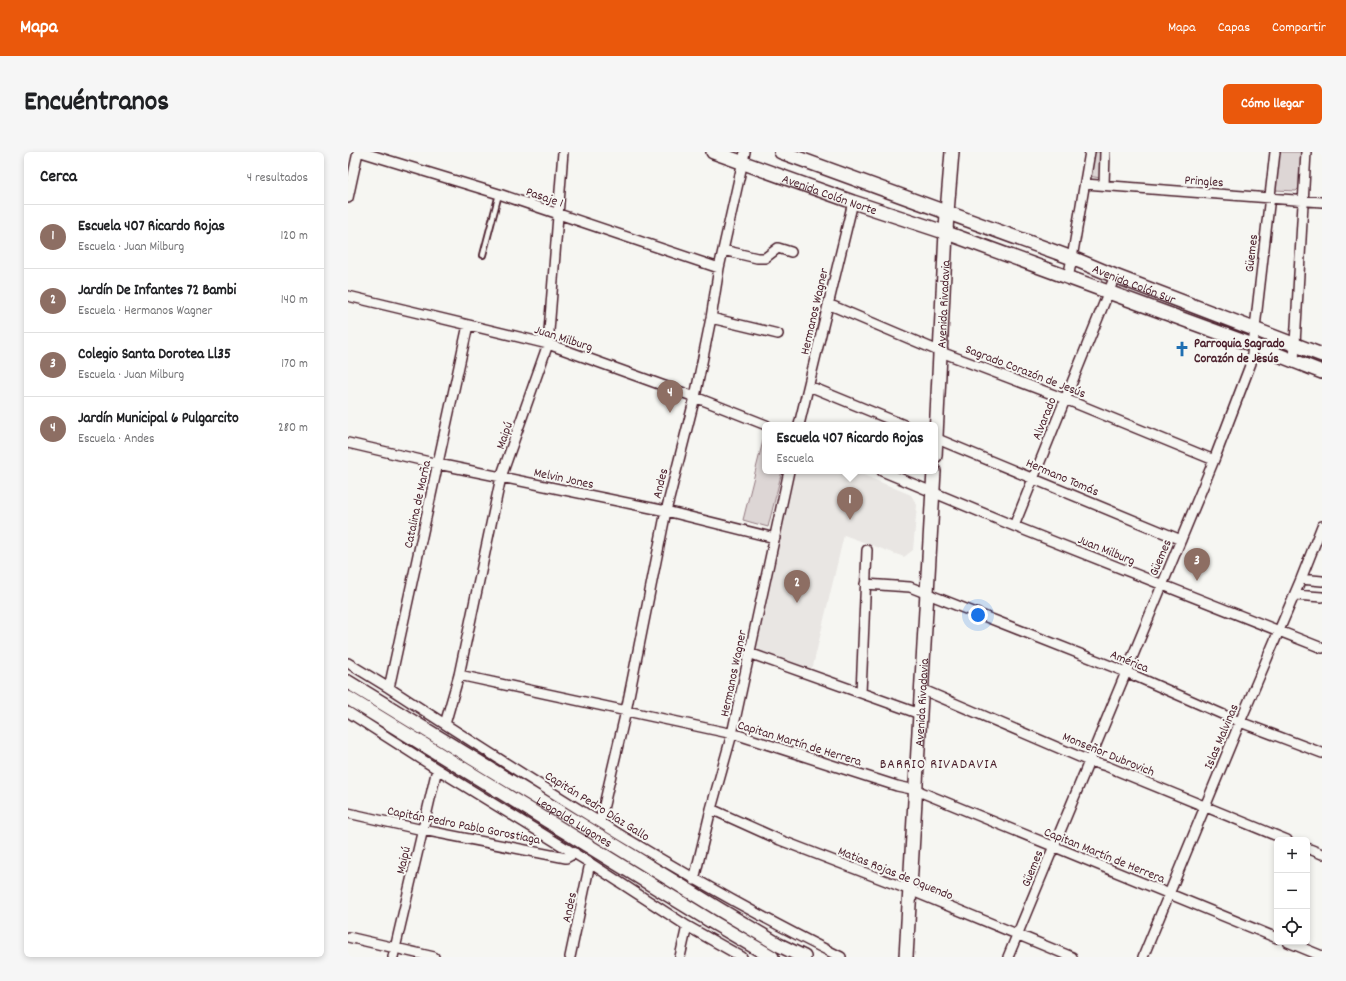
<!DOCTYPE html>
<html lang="es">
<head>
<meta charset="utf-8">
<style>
	body { margin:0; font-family:Dekko,sans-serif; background:#f6f6f6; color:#202124 }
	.controls { position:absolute; right:12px; bottom:12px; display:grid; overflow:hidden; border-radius:6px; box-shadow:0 2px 6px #0003 }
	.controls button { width:36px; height:36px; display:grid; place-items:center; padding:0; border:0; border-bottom:1px solid #e0e0e0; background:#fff; color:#202124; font:20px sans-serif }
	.you { position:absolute; left:630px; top:463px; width:14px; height:14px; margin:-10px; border:3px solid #fff; border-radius:50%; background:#1a73e8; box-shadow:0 0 0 6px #1a73e833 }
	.badge { display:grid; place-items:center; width:26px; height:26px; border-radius:50%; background:#ea580c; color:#fff; font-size:13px; font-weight:700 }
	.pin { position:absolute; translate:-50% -33px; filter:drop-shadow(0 1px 2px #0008) }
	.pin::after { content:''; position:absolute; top:21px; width:14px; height:12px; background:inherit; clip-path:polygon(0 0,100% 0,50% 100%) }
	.popup { position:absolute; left:414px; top:270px; width:176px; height:52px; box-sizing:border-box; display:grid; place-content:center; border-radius:6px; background:#fff; filter:drop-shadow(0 1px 3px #0005); font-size:13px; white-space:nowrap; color:#757577 }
	.popup b { font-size:15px; color:#202124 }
	.popup::after { content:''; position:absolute; left:50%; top:100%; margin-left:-8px; border:8px solid transparent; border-top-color:#fff }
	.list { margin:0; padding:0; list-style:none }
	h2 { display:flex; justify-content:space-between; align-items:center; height:52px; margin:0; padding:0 16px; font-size:17px }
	h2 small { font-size:13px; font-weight:400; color:#757577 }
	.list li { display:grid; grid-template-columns:26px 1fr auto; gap:12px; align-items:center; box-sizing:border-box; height:64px; padding:0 16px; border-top:1px solid #e0e0e0 }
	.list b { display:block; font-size:15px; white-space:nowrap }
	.list p { margin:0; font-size:13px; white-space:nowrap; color:#757577 }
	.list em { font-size:13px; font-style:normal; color:#757577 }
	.icon { flex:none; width:22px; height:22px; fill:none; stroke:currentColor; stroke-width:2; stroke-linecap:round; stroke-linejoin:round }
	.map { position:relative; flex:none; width:974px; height:805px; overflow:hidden; border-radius:6px }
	header { display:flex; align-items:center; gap:24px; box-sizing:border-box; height:56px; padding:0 20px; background:#ea580c; color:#fff }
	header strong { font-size:19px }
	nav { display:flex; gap:22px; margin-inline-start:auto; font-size:14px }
	.intro { display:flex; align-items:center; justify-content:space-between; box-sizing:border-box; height:96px; padding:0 24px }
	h1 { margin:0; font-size:28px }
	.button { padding:10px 18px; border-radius:6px; background:#ea580c; color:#fff; font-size:14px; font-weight:700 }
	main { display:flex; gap:24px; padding:0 24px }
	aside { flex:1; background:#fff; border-radius:6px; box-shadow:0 2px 6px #0003 }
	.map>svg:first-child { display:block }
	.built { fill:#e9e6e3 }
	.park { fill:#ddd6d5; stroke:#947a80 }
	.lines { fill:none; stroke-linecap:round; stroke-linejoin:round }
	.service-casing { stroke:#4a1f2b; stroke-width:8 }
	.minor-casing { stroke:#4a1f2b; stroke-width:12 }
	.secondary-casing { stroke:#4a1f2b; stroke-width:16 }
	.service { stroke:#f6f6f2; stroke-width:4.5 }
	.minor { stroke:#f6f6f2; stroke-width:9 }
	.secondary { stroke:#f6f6f2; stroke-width:13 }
	.labels { text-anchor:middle; stroke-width:4; stroke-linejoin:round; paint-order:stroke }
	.street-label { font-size:13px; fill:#4a1f2b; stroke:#f6f6f2 }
	.poi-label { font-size:13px; font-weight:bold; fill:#4a1f2b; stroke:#f6f6f2; text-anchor:start }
	.neighbourhood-label { font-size:14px; letter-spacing:1px; fill:#4a1f2b; stroke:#f6f6f2 }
</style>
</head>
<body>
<header>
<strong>Mapa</strong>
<nav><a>Mapa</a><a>Capas</a><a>Compartir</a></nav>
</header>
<div class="intro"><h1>Encuéntranos</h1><a class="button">Cómo llegar</a></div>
<main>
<aside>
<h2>Cerca<small>4 resultados</small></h2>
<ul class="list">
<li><span class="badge" style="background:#8d6e63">1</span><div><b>Escuela 407 Ricardo Rojas</b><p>Escuela · Juan Milburg</p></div><em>120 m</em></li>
<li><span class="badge" style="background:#8d6e63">2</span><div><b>Jardín De Infantes 72 Bambi</b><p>Escuela · Hermanos Wagner</p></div><em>140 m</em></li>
<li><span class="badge" style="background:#8d6e63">3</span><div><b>Colegio Santa Dorotea Ll35</b><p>Escuela · Juan Milburg</p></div><em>170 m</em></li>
<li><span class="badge" style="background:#8d6e63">4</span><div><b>Jardín Municipal 6 Pulgarcito</b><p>Escuela · Andes</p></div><em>280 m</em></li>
</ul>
</aside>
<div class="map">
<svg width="974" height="805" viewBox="0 0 974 805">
	<rect width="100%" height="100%" fill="#f6f6f2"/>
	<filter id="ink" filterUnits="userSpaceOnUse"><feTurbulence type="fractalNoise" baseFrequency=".025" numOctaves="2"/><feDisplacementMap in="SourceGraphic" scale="8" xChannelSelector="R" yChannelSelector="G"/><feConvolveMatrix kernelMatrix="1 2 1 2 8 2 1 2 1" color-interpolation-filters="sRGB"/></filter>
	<g filter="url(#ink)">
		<!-- built -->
		<path class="built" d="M447,319H506L563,343L569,353L565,398L556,405L496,383L465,514L462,518L410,500L407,493Z"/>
		<!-- park -->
		<path class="park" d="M746,0H753L752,26L741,24Z
			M930,0H954L952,35L948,39L927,38Z
			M417,281V319H434L420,375L395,368Z"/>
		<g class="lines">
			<!-- service casing -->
			<g class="service-casing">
				<path id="service" d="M135,103L151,42"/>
			</g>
			<!-- minor casing -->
			<g class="minor-casing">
				<path id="minor" d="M13,0L151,42L371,116
					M737,32L974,50
					M756,33L757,0
					M0,46L10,0
					M375,98L409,106H417L430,96L443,100
					M720,126L724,106L742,0
					M0,144L200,192L347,245L418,273
					M480,152L593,200L717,247L866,308
					M363,166L430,182
					M946,209L958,0
					M461,234L556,273
					M451,273L505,50
					M587,286L833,388
					M0,291L90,312L318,359L427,386
					M534,319L666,374L974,496
					M666,374L767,124
					M953,427L974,429
					M517,432L562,435L778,520L892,570L974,601
					M947,443L974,445
					M401,501L572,562
					M0,511L41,536C188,631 336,728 493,805
					M111,523L390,583L549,634L568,638L929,786
					M41,536L120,173
					M573,537L741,609L758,614L939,688
					M513,541L519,398
					M0,560L89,617L242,711L339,774L394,805
					M97,572L111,523L153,325L200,192L215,0
					M363,657L432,688L562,738L724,805
					M0,661L75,678L218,706L227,701
					M252,670L278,559L318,359L347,245L363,166L371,116L397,0
					M959,696L974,702
					M346,728L363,657L384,582L441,319
					M0,785L86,805
					M940,790L974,804
					M45,805L89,617
					M222,805L242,711
					M332,805L339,774
					M660,805L866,308L903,211L927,0
					M795,805L892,570L953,427L974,374"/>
			</g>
			<!-- secondary casing -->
			<g class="secondary-casing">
				<g id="secondary">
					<path id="s1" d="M365,0L505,50L599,81L905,193L974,220"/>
					<path id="s2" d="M433,0L724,106L767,124L974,203"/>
					<path id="s3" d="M587,304L599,60L604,0"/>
					<path id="s4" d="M0,530L369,756L431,793L456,805"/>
					<path d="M0,546L366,771L424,805"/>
					<path id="s5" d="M558,805L586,319"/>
				</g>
			</g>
			<!-- service -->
			<use href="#service" class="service"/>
			<!-- minor -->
			<use href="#minor" class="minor"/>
			<!-- secondary -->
			<use href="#secondary" class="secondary"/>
		</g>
	</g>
	<!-- icons -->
	<defs>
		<g id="church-bare" transform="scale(1.2)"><path d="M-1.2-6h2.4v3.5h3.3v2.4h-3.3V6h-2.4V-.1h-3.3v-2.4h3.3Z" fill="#1f6fb2" stroke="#f6f6f2" stroke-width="2.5" paint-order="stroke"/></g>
	</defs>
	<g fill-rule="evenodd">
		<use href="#church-bare" x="834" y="197"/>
	</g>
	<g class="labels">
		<!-- street labels -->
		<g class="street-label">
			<text transform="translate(856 28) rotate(4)" y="5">Pringles</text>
			<text dy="5" stroke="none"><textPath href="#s1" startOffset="124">Avenida Colón Norte</textPath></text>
			<text transform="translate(197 44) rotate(19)" y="5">Pasaje 1</text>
			<text transform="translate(902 101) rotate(-83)" y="5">Güemes</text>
			<text dy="5" stroke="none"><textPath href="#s2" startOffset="377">Avenida Colón Sur</textPath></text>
			<text dy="5" stroke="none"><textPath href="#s3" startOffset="152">Avenida Rivadavia</textPath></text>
			<text transform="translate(465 159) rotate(-77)" y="5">Hermanos Wagner</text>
			<text transform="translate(216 185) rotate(18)" y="5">Juan Milburg</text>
			<text transform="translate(678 218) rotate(21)" y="5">Sagrado Corazón de Jesús</text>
			<text transform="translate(695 266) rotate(-68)" y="5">Alvarado</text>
			<text transform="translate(155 283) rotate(-71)" y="5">Maipú</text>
			<text transform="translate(715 324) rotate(23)" y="5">Hermano Tomás</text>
			<text transform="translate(216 325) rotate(12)" y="5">Melvin Jones</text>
			<text transform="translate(311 331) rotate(-76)" y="5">Andes</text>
			<text transform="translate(68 352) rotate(-78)" y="5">Catalina de Marña</text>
			<text transform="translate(759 397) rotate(22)" y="5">Juan Milburg</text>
			<text transform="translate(811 405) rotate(-67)" y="5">Güemes</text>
			<text transform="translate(782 508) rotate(22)" y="5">América</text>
			<text transform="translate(384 521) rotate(-78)" y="5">Hermanos Wagner</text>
			<text dy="5" stroke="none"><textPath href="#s5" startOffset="255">Avenida Rivadavia</textPath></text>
			<text transform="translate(872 584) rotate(-67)" y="5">Islas Malvinas</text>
			<text transform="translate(452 590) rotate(17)" y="5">Capitan Martín de Herrera</text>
			<text transform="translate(761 601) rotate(22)" y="5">Monseñor Dubrovich</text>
			<text transform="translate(250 653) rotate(32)" y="5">Capitán Pedro Díaz Gallo</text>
			<text dy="5" stroke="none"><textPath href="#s4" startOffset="266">Leopoldo Lugones</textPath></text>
			<text transform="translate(116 672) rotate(11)" y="5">Capitán Pedro Pablo Gorostiaga</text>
			<text transform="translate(757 702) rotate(22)" y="5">Capitan Martín de Herrera</text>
			<text transform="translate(54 708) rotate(-77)" y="5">Maipú</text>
			<text transform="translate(683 716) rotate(-68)" y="5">Güemes</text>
			<text transform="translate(548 720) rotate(22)" y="5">Matias Rojas de Oquendo</text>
			<text transform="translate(220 755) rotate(-78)" y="5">Andes</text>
		</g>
		<!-- poi labels -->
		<g class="poi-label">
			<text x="846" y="195">Parroquia Sagrado<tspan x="846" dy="15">Corazón de Jesús</tspan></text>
		</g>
		<!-- neighbourhood labels -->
		<g class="neighbourhood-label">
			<text x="591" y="616">BARRIO RIVADAVIA</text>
		</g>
	</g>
</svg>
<div class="controls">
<button>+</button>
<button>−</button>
<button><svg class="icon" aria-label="locate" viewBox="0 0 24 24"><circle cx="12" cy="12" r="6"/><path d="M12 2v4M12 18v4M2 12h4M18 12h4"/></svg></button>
</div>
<div class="you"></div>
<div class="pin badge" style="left:502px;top:368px;background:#8d6e63">1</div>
<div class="popup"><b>Escuela 407 Ricardo Rojas</b>Escuela</div>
<div class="pin badge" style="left:449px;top:451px;background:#8d6e63">2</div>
<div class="pin badge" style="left:849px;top:429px;background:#8d6e63">3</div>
<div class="pin badge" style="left:322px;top:261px;background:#8d6e63">4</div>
</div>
</main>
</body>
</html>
